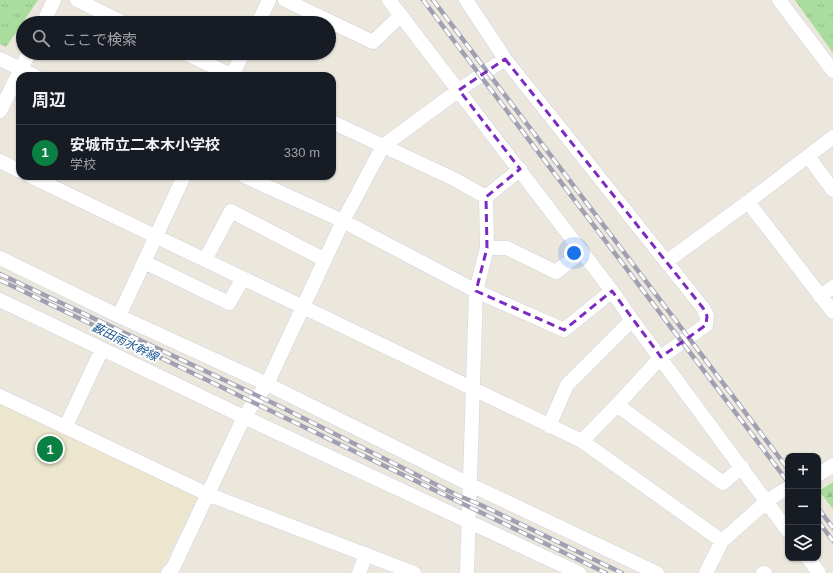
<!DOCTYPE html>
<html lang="ja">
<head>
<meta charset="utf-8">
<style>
	body { margin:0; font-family:Helvetica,"Noto Sans JP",sans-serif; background:#20242c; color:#f1f3f6 }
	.controls { position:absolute; right:12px; bottom:12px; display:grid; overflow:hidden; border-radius:8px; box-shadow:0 1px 3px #0004 }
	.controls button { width:36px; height:36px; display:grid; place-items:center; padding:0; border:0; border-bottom:1px solid #363941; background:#171b24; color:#f1f3f6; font:20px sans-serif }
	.you { position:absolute; left:574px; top:253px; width:14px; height:14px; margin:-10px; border:3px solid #fff; border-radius:50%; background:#1a73e8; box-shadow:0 0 0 6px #1a73e833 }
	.badge { display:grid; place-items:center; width:26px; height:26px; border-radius:50%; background:#0b8043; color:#fff; font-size:13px; font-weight:700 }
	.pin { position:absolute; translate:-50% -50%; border:2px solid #fff; box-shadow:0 1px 4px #0006 }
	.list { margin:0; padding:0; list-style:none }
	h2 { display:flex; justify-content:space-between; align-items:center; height:52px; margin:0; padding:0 16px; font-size:17px }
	h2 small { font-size:13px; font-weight:400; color:#9ea1a6 }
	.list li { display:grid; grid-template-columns:26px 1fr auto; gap:12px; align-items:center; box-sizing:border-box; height:56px; padding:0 16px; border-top:1px solid #363941 }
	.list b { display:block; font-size:15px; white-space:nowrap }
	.list p { margin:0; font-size:13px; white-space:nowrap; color:#9ea1a6 }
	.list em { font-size:13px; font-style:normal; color:#9ea1a6 }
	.icon { flex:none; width:22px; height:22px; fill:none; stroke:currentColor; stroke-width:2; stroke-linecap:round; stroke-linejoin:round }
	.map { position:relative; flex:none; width:833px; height:573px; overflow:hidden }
	.search { position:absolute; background:#171b24; box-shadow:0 1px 3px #0004; left:16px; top:16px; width:320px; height:44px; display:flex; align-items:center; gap:10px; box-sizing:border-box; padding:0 14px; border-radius:22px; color:#9ea1a6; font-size:15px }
	.panel { position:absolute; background:#171b24; box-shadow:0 1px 3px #0004; left:16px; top:72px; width:320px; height:108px; border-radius:12px }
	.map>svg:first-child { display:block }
	.education { fill:#ebe6cd }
	.grass { fill:url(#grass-tufts) }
	.forest { fill:url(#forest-firs) }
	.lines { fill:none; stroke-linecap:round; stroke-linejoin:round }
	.minor-casing { stroke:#d2d2e1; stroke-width:15 }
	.minor { stroke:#fff; stroke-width:14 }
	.rail-casing { stroke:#a0a0b2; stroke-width:4.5 }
	.rail { stroke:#fff; stroke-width:3; stroke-dasharray:9; stroke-linecap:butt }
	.marked { fill:none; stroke:#7b2cbf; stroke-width:3; stroke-dasharray:8 5; stroke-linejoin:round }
	.labels { text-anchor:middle; stroke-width:3.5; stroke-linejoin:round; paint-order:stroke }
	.water-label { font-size:12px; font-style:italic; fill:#175490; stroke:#fff }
</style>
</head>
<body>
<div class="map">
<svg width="833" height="573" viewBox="0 0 833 573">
	<defs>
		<pattern id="grass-tufts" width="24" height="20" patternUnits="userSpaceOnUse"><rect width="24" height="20" fill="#a9dd9d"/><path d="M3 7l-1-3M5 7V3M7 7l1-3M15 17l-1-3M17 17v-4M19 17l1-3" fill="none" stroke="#91be87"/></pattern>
		<pattern id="forest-firs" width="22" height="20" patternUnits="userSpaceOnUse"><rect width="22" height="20" fill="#a9dd9d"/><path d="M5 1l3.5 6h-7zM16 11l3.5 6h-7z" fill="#91be87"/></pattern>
	</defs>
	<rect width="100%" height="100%" fill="#ebe7dc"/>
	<!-- education -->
	<path class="education" d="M0,401L198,497L159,573H0Z"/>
	<!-- grass -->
	<path class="grass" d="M0,0H38L6,47L0,44Z
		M795,0H833V53Z"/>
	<!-- forest -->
	<path class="forest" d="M833,482V509L819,491Z"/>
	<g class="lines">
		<!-- minor casing -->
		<g class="minor-casing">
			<path id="minor" d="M77,0L124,23
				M285,0L373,42L401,15
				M389,0L612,291L632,320L788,531
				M466,0L505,59L703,308L707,316L706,325L661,357L617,405L582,441
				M779,0L833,71
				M43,23L54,0
				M258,23L269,0
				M185,53L233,76
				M0,59L35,76
				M232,76L243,53
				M0,111L29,53
				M332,122L454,179L486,197
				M808,156L833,190
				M0,161L20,171
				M30,176L582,441L722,541
				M244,176L343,221L476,291L564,330L612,291
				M486,197L520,169
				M748,202L833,312
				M487,248H507L556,272L582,251
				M0,258L119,316L267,384L471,485L657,573
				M205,260L231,211L325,260
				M144,262L229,303L243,278
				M666,262L748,202L833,137
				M820,296L833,287
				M0,300L244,417L579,573
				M119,316L184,176
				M0,396L207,494L414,573
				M617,405L723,483L742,467
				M66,426L102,349
				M549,426L567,385L632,320
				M818,475L833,465
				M808,558L819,573
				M168,573L173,568L244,417L267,384L343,221L383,146L459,90L505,59
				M359,573L366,554
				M467,573L476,291L487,248L486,197
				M706,573L722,541L766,502L779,493L788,488
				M763,573H765"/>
		</g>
		<!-- minor -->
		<use href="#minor" class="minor"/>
		<!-- rail casing -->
		<g class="rail-casing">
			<path id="rail" d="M423,0L788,482
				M433,0L788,469
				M0,274L277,405L457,495L481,505L622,573
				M0,280L606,573
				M818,508L833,528
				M818,521L833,541"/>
		</g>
		<!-- rail -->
		<use href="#rail" class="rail"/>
	</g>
	<!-- marked area -->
	<path class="marked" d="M505,59L703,308L707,316L706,325L661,357L612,291L564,330L476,291L487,248L486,197L520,169L459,90Z"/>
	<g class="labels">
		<!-- water labels -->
		<g class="water-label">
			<text transform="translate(125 342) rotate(26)" y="4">薮田雨水幹線</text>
		</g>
	</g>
</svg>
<div class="controls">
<button>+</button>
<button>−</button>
<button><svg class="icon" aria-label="layers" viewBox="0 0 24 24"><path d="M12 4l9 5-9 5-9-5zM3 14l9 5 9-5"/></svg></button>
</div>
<div class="you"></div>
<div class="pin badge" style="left:50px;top:449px">1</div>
<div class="search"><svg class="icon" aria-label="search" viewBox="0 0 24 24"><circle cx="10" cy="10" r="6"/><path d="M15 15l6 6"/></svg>ここで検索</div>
<section class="panel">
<h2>周辺<small></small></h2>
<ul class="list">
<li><span class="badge">1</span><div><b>安城市立二本木小学校</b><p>学校</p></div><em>330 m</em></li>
</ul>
</section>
</div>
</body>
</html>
